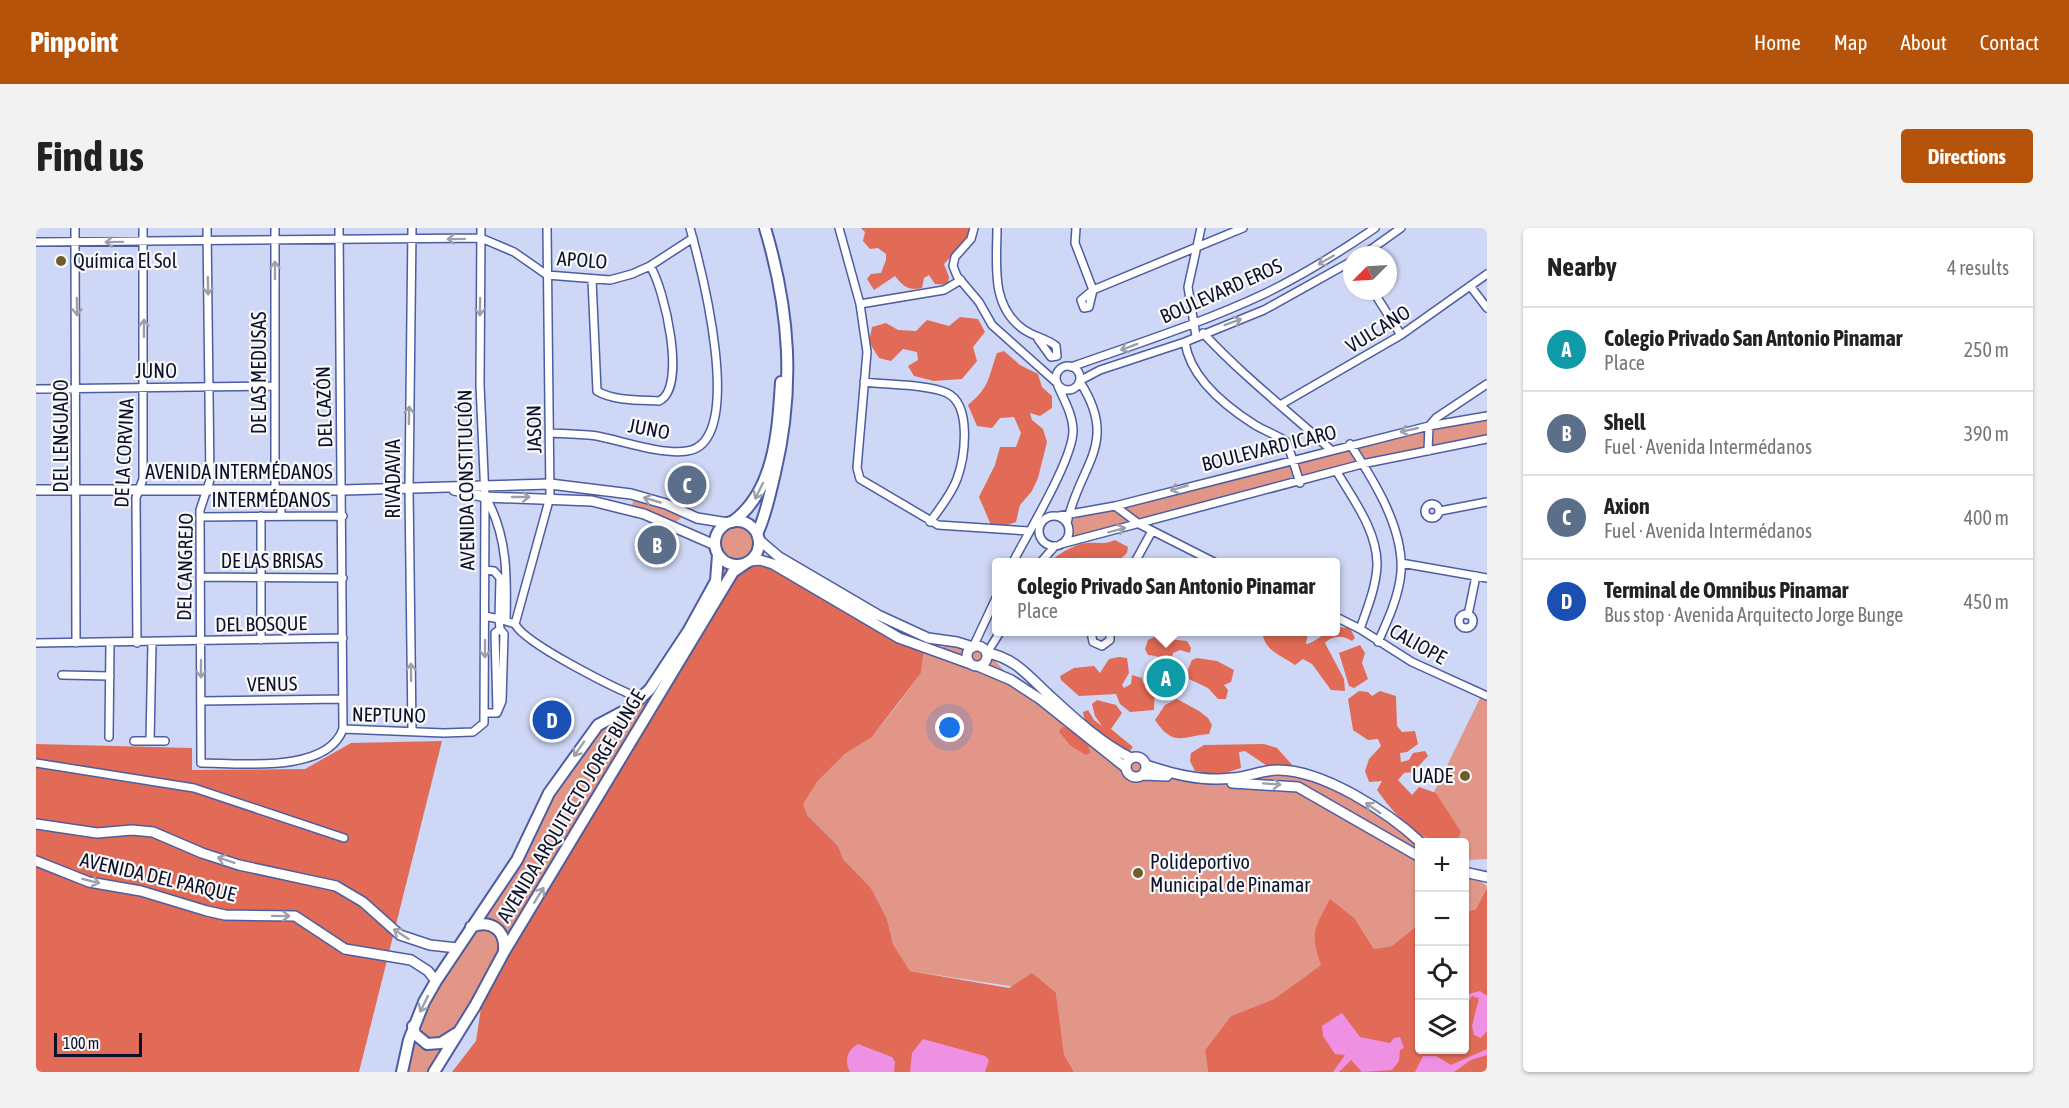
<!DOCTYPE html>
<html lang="en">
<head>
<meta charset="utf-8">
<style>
	body { margin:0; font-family:"Asap Condensed",sans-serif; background:#f2f2f2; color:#222 }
	.controls { position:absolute; right:18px; bottom:18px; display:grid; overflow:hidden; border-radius:6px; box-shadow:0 2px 4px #0004 }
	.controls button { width:54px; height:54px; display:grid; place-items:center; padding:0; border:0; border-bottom:2px solid #e0e0e0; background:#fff; color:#222; font:30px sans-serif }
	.compass { position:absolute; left:1307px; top:18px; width:54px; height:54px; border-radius:50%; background:#fff; box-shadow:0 2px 4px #0004; rotate:246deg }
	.scale { position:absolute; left:18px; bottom:15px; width:88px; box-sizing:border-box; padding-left:6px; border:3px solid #0b112b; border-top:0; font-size:16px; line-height:21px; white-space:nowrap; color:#0b112b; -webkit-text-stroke:4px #f9f9f9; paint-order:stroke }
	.you { position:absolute; left:914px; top:500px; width:21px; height:21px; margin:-15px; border:4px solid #fff; border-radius:50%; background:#1a73e8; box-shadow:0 0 0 9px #1a73e833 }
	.badge { display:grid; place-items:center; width:39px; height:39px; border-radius:50%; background:#b45309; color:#fff; font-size:20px; font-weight:700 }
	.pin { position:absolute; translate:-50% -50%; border:3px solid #fff; box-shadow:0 2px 6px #0006 }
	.popup { position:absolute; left:956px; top:330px; width:348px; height:78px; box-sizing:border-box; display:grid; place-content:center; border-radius:6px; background:#fff; filter:drop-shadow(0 2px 4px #0005); font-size:20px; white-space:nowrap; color:#767676 }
	.popup b { font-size:22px; color:#222 }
	.popup::after { content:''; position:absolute; left:50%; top:100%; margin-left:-12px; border:12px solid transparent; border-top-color:#fff }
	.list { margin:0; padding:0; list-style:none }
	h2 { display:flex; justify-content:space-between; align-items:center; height:78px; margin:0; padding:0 24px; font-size:26px }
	h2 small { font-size:20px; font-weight:400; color:#767676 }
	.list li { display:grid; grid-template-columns:39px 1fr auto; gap:18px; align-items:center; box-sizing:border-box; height:84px; padding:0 24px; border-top:2px solid #e0e0e0 }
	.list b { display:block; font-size:22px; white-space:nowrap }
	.list p { margin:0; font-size:20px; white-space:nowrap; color:#767676 }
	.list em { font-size:20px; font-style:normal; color:#767676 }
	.icon { flex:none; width:33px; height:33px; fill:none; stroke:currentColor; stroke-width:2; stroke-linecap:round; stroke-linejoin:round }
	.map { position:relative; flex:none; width:1451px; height:844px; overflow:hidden; border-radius:6px }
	header { display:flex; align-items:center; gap:36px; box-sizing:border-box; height:84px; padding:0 30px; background:#b45309; color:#fff }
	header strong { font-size:28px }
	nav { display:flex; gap:33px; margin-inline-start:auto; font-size:21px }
	.intro { display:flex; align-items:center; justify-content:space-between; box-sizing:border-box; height:144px; padding:0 36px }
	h1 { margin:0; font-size:42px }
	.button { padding:15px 27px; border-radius:6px; background:#b45309; color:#fff; font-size:21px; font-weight:700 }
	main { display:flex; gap:36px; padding:0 36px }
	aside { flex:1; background:#fff; border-radius:6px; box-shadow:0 2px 4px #0004 }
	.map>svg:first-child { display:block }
	.green { fill:#e19687 }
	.forest { fill:#e16b56 }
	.water { fill:#ef91e2 }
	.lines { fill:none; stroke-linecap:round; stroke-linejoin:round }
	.street-casing { stroke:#4d5da0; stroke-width:10 }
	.secondary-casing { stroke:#4d5da0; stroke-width:12 }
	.primary-casing { stroke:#4d5da0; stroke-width:14 }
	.street { stroke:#fff; stroke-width:7 }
	.secondary { stroke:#fff; stroke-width:9 }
	.primary { stroke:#fff; stroke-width:10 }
	.oneway { stroke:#9da0aa }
	.poi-dot { fill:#6e5d2b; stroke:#f9f9f9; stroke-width:2 }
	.labels { text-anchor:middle; stroke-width:4.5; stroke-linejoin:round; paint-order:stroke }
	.street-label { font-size:20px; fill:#0b112b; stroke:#f9f9f9 }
	.poi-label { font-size:20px; fill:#0b112b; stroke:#f9f9f9; text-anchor:start }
</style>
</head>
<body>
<header>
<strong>Pinpoint</strong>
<nav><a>Home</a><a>Map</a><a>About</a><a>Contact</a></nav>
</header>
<div class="intro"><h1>Find us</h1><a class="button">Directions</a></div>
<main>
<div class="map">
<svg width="1451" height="844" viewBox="0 0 1451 844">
	<rect width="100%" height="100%" fill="#ced7f6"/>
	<!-- green -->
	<path class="green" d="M1451,188V211L1326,236L1033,312L1038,303L1034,292C1170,248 1311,217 1451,188Z
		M598,272L643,286L645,290L640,294L599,281L596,276Z
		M682 316a18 18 0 1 1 36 0a18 18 0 1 1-36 0Z
		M685,334L698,340L471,711L459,693L446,690L509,580L563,503L610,472Z
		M919,417L947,420C957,432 967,439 975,452L1108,534L1179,553L1242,542L1301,559L1384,614L1383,699L1378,700L1356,718L1338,721L1319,691L1285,737L1238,771L1195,788L1169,822L1172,844H1038L1028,826L1020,765L874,743L857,716L851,691L835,660L807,631L802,618L771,587L766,576L781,554L809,526L836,509L859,480L885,445L888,421Z
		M1446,466L1451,468V631L1429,632L1428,614H1390L1381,605V599Z
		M1428,647L1439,649L1451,658L1440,681L1428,684Z
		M444,699L458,704L464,724L421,801L405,811H390C386,806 384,800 385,793C389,771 426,711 444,699Z
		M378,814C386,825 397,823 409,820L394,844H371Z"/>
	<!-- forest -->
	<path class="forest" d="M825,0H935L931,12L908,36L913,49L912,57L899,56L893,47L888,50L886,60C872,63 867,58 859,48L838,62L831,51L835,46L845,45L850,32V26L842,20L834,21L827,13L829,4Z
		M924,89L942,91L949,104L937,119L941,133L926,151L898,153L878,148L872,138L882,132L881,124L867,121L855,133L843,130L833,114L836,99L850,95L862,102L880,103L891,92L913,98Z
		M968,123L984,137L1002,146L1006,159L1016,168V180L1004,188L994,185L996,192L1007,201L1011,214L1002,250L996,263L984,277L980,294L971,297H955L943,269L959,237L964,219H980L985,205L978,189L964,190L956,200L941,198L932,177C954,159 952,150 961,125Z
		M1079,312L1092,319L1091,325L1081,334H1013C1021,327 1040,315 1051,315C1062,314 1068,317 1079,312Z
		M724,332L888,421L885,445L836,509L809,526L781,554L767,576L771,587L802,618L807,631L835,660L851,691L857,716L874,743L973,760L996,745L1020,765L1028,826L1038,844H416L440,813L445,780L468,724L697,344Z
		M1300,399L1314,400L1319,410L1316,413C1307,407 1296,407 1289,415L1308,451L1309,463L1295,462L1276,436L1267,431L1259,437C1244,426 1230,425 1226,404H1272L1270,416C1280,415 1285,404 1300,404Z
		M1127,405L1133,411L1151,413L1155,420L1154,425L1144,422L1137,425L1136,429L1139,436L1133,439L1120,428L1112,427L1109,421L1112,412Z
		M1324,417L1329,425L1326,435L1332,451L1318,460L1313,458L1303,425Z
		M1083,429L1091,430L1093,445L1086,457L1088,460L1095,456L1096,447L1106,450L1107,455L1119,460L1118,482L1094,484L1084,476L1080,466L1043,468L1025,452L1024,448L1038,440L1058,438L1064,445L1073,431Z
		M1161,430L1181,433L1198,442L1195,454L1188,457L1192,462L1190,471H1182L1172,460L1153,451L1152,441L1156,432Z
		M1323,463L1332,464L1336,468L1344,463L1360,468L1361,498L1366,504L1379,503L1382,516L1371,524L1364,525L1365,534L1373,532L1377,525L1389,523L1392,528L1377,544L1368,545L1362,552L1376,567L1383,559L1400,565L1425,604L1421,612C1388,622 1358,586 1341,562L1346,553L1333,554L1329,543L1333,531L1345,518L1342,511L1332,512L1317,502L1312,471Z
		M1141,471L1163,483L1172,490L1176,497L1173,506C1146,508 1138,520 1119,492L1129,477Z
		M1061,472L1080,477L1086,485L1075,501L1097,519L1094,523C1079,517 1048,503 1047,484L1052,482L1058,492L1066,498L1059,488L1056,476Z
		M1026,499C1037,500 1054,513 1054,525L1050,527L1035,518L1023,504Z
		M406,513L323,844H0V516L156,520V542L269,541L315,515Z
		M1228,516L1241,520L1259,540L1257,548H1246L1209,523L1203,524L1205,540L1183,547L1159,543L1154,533L1155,525L1168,517Z
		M1451,659V844H1172L1169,822L1195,788L1238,771L1285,737C1274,704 1278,701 1294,671L1319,691L1338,721L1356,718L1378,700L1383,699L1384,822H1428L1429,684L1440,681Z"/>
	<!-- water -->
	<path class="water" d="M1444,763L1451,768V803L1445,810L1438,807L1436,798L1443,770L1436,768L1428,782L1429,767Z
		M1306,785L1324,809L1354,815L1358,810L1364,809L1368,820L1364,822L1363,833L1356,842L1326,844L1315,832L1303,844H1297L1309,827L1299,826L1287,808L1286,798Z
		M887,811L949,828L953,832L949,844H874L876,825Z
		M822,816L856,829L859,834L858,844H814C808,833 811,822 822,816Z
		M1451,821V827L1435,832L1418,844H1379L1387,828H1400L1415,837Z"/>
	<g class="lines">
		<!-- street casing -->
		<g class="street-casing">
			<path id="street" d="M39,0L40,415
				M171,0L174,252L164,282L165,535C203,535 291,546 307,501L303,0
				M239,0V262L245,277V288
				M803,0L824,76L831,124L821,240L824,251L902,297L993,303
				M938,0L935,11L919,29L917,38L921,48L943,74L956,97L1021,155
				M961,0C961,36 954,77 987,101C998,109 1010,110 1020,118L1021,128L1015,129L1002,111
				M1040,0L1039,15L1057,62
				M0,14L445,10L478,24L511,47L574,52L596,46L614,38L657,10
				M1327,27L1365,0
				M556,52L561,163C577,173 605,172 623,173C652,160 628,59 614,38
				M1435,59L1451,80
				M1057,62L1053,79L1048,80L1045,72L1057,62L1207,0
				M1337,63L1365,107
				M824,76L908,62L925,52
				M1167,105C1207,148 1251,182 1294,221
				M1160,108L1152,59L1165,0
				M1149,114C1154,150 1189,178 1219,197C1229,203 1241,207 1251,214L1264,255
				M1020 150a12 12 0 1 1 24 0a12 12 0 1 1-24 0Z
				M1035,139C1100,116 1166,95 1228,66C1267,47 1304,24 1339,0
				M1045,152L1064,142L1149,114L1228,82L1316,33
				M828,154C851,157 891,156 911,165C936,177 929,229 921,251C915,267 904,280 894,294
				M0,161L239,158
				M1244,177L1365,107L1451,46
				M515,205C530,206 546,206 561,208C587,213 626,227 651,223C712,215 664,36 654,0
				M1314,216C1337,251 1368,300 1365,344C1363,368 1352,392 1342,414
				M1392,223L1393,198L1400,190L1451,156
				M1301,244C1317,271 1342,304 1341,338C1340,359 1331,381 1324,401
				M450,270C472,308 471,351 470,393
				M1389 283a7 7 0 1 1 14 0a7 7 0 1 1-14 0Z
				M1079,278L1103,296L1178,334
				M1404,283L1451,274
				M1003 303a15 15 0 1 1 30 0a15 15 0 1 1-30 0Z
				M225,288V412
				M1023,288L1079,278L1393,198L1451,188
				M164,289L307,288
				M1031,295C1043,237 1084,216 1044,154
				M1025,316L1326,236L1451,211
				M977,334C992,305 1037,231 1037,203C1037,187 1028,172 1022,158
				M1005,334L1019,318
				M1099,334L1116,303
				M1365,335L1451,350
				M449,342L458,343L464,350L463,391L479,396C489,416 582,462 606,471
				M164,349L307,350
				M1423 393a7 7 0 1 1 14 0a7 7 0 1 1-14 0Z
				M1432,387L1440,348
				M449,388L463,391L464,401L468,406L466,473L461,485H449
				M1300,389L1324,401L1376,434L1451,468
				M479,396L514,269L511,0
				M1055,404L1057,414L1066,418L1074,412V404
				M0,415L307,410
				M101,415L100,270L107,251V0
				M937,419L960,370
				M951,425L964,404
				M26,447L74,448
				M165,473L307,471
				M461,483L459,405L464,401
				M307,501L408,505L437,504L448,495L449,269L444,157L445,0
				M376,503L373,260L376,0
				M73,509L74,415
				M98,513H129
				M114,513L116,415
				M0,535L158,560L308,610"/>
		</g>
		<!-- secondary casing -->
		<g class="secondary-casing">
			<path id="secondary" d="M0,262H307L514,256L595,266L630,276L661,290L692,295
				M418,262L449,269L556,273L608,286L679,317
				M722,311L743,329L842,387L892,410L921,414L937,419
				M714,333L724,332L737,336L863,410L935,436
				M931 428a10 10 0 1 1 20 0a10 10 0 1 1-20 0Z
				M951,425C980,430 994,450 1014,468C1039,491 1065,515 1095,530
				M942,438L975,452L1004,471L1089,539
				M1090 539a10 10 0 1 1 20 0a10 10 0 1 1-20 0Z
				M1110,537C1136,546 1169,554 1196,550C1212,549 1226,542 1242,542C1287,542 1352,584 1384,614
				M1107,547L1131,548
				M1196,555L1262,559L1384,629
				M0,596L61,605L96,602L117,604L166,625L203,637L300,658L327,674L364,707L394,717L421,720
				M0,633L53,654L105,663L171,683L189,687L259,688L309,721L375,732L392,743L400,753
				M1428,644L1451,649"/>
		</g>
		<!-- primary casing -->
		<g class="primary-casing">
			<path id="primary" d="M679 315a22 22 0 1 1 44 0a22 22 0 1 1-44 0Z
				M696,294C739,264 742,201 745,154
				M721,306C730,287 734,266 739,245C759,160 754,83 729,0
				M435,699C455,691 470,702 468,723
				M377,798L379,806L391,816L405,815L421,805
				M366,844L373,812L388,774L400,753L481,632L513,565L562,497L594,480L614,461L653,402L680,353L682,327
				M398,844L439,778L468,724L697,344L710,335"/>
		</g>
		<!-- street -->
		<use href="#street" class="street"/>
		<!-- secondary -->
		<use href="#secondary" class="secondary"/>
		<!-- primary -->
		<use href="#primary" class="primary"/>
	</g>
	<!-- one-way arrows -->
	<defs><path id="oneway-shaft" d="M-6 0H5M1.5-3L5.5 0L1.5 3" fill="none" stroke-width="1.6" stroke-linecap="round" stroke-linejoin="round" transform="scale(1.5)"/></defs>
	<g class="oneway">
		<use href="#oneway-shaft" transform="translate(420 11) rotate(179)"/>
		<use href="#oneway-shaft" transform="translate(78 14) rotate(179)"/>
		<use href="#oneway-shaft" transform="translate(1290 32) rotate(150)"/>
		<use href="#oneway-shaft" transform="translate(239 42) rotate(-90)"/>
		<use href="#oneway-shaft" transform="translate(172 58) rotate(89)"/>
		<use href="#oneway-shaft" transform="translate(41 79) rotate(89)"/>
		<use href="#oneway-shaft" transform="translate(444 79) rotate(91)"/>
		<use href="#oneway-shaft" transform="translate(1197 94) rotate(-20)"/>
		<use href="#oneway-shaft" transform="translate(108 100) rotate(-90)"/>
		<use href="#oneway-shaft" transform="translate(1093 119) rotate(160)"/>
		<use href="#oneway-shaft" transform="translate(373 187) rotate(-89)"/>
		<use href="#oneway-shaft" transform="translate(1373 202) rotate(167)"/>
		<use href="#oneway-shaft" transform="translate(1143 260) rotate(164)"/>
		<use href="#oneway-shaft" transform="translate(723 263) rotate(116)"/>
		<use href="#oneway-shaft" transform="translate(485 269)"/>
		<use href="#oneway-shaft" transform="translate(616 272) rotate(-164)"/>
		<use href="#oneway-shaft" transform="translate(1081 302) rotate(-15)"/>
		<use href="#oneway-shaft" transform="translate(449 421) rotate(90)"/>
		<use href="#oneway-shaft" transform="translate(165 441) rotate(90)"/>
		<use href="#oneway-shaft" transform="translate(375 444) rotate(-91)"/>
		<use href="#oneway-shaft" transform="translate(543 521) rotate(125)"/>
		<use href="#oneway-shaft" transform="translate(1236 556) rotate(4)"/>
		<use href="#oneway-shaft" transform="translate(1337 580) rotate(-145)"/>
		<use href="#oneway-shaft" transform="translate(190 632) rotate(-162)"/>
		<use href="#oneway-shaft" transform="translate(55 653) rotate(14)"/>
		<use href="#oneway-shaft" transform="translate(503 667) rotate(-58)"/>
		<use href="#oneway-shaft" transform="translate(245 688) rotate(1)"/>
		<use href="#oneway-shaft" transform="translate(365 706) rotate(-147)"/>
		<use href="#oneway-shaft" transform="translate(388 776) rotate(116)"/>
	</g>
	<!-- markers -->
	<g class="poi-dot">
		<circle cx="25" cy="33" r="6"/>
		<circle cx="1429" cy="548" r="6"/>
		<circle cx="1102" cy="645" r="6"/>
	</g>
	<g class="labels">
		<!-- street labels -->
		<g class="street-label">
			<text transform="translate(546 32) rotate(4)" y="7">APOLO</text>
			<text transform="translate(1185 63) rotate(-24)" y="7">BOULEVARD EROS</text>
			<text transform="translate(1342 101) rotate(-32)" y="7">VULCANO</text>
			<text x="120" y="150">JUNO</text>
			<text transform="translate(223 145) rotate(-90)" y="7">DE LAS MEDUSAS</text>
			<text transform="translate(288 179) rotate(-92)" y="7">DEL CAZÓN</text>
			<text transform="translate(498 201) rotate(-91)" y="7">JASON</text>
			<text transform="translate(613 201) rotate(11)" y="7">JUNO</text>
			<text transform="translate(25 208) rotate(-90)" y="7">DEL LENGUADO</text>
			<text transform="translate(1233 220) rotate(-14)" y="7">BOULEVARD ICARO</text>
			<text transform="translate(88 225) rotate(-87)" y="7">DE LA CORVINA</text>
			<text x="203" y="251">AVENIDA INTERMÉDANOS</text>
			<text transform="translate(357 251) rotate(-90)" y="7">RIVADAVIA</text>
			<text transform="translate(430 252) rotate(-91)" y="7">AVENIDA CONSTITUCIÓN</text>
			<text x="235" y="279">INTERMÉDANOS</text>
			<text x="236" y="340">DE LAS BRISAS</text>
			<text transform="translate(149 339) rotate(-89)" y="7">DEL CANGREJO</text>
			<text transform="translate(225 396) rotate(-1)" y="7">DEL BOSQUE</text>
			<text transform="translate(1382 416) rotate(29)" y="7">CALIOPE</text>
			<text transform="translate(236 456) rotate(-1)" y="7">VENUS</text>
			<text transform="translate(353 487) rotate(1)" y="7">NEPTUNO</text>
			<text transform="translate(535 578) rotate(-59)" y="7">AVENIDA ARQUITECTO JORGE BUNGE</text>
			<text transform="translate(122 649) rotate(13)" y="7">AVENIDA DEL PARQUE</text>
		</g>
		<!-- poi labels -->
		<g class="poi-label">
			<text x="37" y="40">Química El Sol</text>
			<text x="1417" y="555" text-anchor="end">UADE</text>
			<text x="1114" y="641">Polideportivo<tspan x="1114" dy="23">Municipal de Pinamar</tspan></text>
		</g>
	</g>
</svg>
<div class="controls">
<button>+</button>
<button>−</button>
<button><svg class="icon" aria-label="locate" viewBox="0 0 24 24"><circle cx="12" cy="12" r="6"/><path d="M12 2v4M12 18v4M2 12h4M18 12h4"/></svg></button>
<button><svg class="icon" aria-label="layers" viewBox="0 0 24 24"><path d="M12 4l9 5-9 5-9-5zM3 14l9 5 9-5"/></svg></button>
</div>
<svg class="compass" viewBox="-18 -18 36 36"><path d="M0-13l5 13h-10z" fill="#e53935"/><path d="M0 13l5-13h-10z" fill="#767676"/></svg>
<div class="scale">100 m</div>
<div class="you"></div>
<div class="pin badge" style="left:1130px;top:450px;background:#0f9aa8">A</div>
<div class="popup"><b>Colegio Privado San Antonio Pinamar</b>Place</div>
<div class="pin badge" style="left:621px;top:317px;background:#5c6f8a">B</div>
<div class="pin badge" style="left:651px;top:257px;background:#5c6f8a">C</div>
<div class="pin badge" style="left:516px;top:492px;background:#1a4fb4">D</div>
</div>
<aside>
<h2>Nearby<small>4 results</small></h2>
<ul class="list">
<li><span class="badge" style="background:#0f9aa8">A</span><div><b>Colegio Privado San Antonio Pinamar</b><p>Place</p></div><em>250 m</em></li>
<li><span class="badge" style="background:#5c6f8a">B</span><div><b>Shell</b><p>Fuel · Avenida Intermédanos</p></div><em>390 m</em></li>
<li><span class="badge" style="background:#5c6f8a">C</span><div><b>Axion</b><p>Fuel · Avenida Intermédanos</p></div><em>400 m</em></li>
<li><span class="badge" style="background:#1a4fb4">D</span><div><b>Terminal de Omnibus Pinamar</b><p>Bus stop · Avenida Arquitecto Jorge Bunge</p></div><em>450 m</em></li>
</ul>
</aside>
</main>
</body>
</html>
